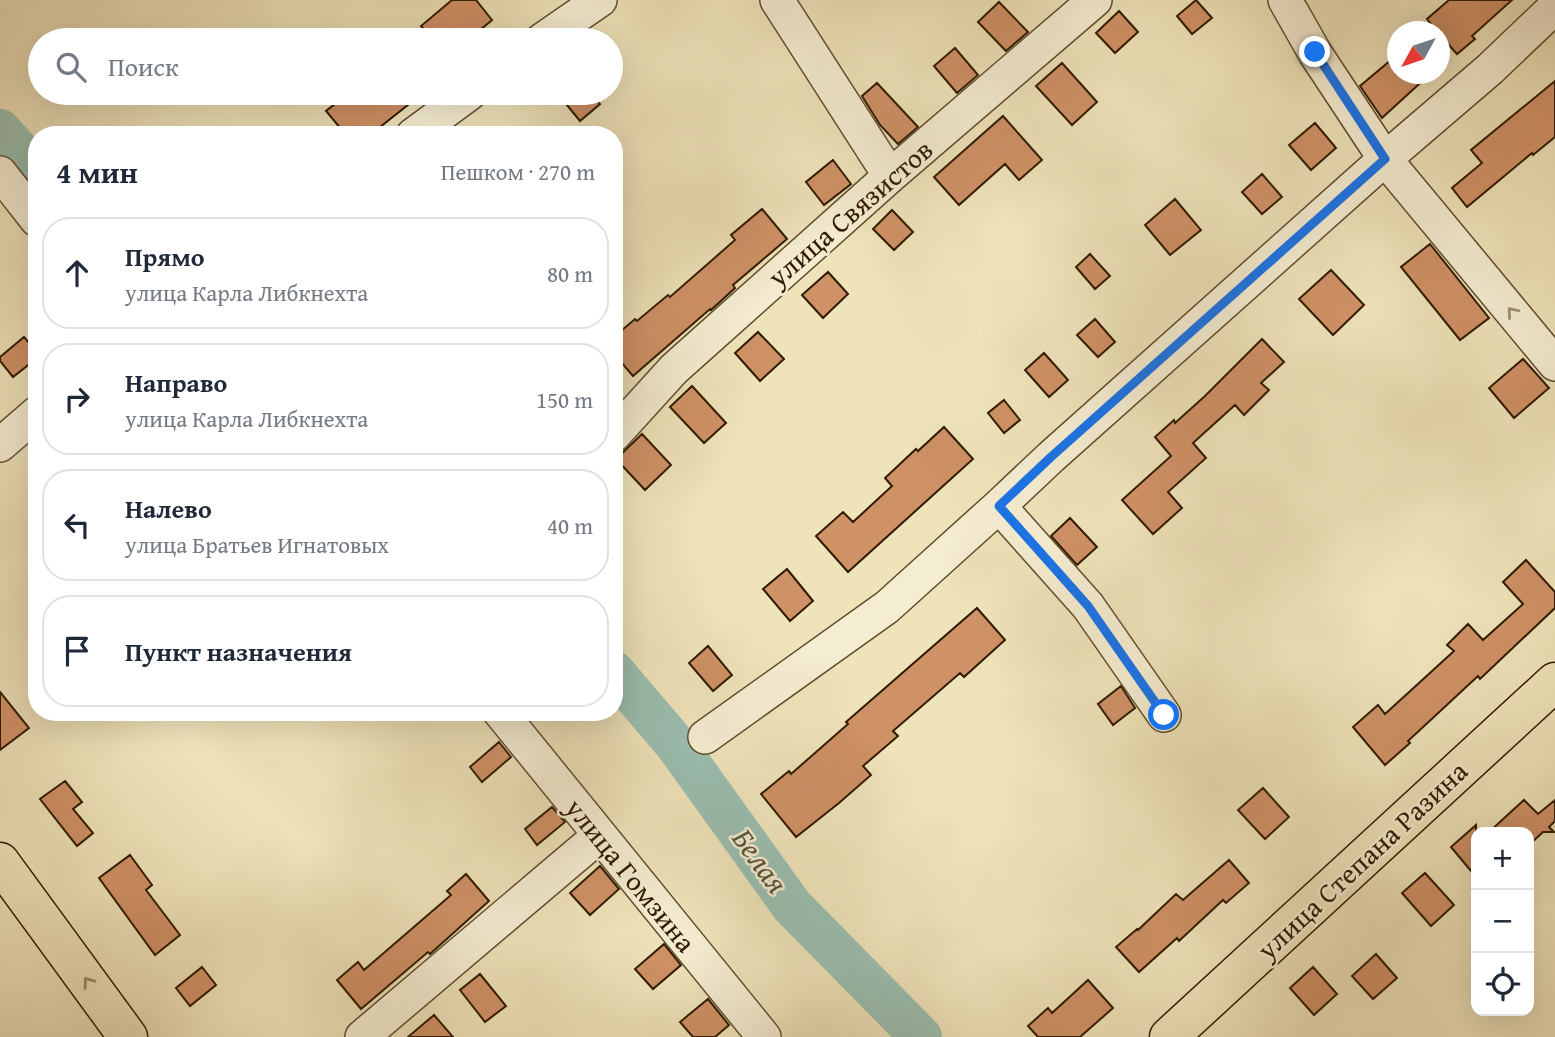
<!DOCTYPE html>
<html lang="ru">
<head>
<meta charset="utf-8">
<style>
	body { margin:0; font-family:"Gentium Book Plus",serif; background:#f2f2f3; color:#1f2937 }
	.controls { position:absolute; right:21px; bottom:21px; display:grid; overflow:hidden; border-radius:14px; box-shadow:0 7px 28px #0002 }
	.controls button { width:63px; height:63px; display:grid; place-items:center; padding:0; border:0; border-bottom:2px solid #e0e1e3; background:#fff; color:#1f2937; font:35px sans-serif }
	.compass { position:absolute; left:1387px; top:21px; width:63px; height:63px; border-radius:50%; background:#fff; box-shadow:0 7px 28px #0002; rotate:230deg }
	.stop { position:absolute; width:21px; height:21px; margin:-16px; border:5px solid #1a73e8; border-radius:50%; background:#fff }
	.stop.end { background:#1a73e8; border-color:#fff; box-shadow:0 2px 7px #0008 }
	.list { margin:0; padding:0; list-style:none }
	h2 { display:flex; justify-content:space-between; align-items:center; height:91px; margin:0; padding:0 28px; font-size:30px }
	h2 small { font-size:23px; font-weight:400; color:#747a83 }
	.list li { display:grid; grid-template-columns:46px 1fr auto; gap:21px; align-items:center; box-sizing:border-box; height:112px; margin:0 14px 14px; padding:0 14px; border:2px solid #e0e1e3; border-radius:28px }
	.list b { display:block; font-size:26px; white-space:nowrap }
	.list p { margin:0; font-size:23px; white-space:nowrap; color:#747a83 }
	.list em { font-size:23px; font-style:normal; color:#747a83 }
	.icon { flex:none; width:38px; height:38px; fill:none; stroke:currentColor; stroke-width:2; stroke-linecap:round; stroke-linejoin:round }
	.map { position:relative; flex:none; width:1555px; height:1037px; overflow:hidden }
	.search { position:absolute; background:#fff; box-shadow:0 7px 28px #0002; left:28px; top:28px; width:595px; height:77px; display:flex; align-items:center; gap:18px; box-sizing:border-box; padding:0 24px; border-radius:38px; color:#747a83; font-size:26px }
	.panel { position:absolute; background:#fff; box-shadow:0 7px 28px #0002; left:28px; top:126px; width:595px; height:595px; border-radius:28px }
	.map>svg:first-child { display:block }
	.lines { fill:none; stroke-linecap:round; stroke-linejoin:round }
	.river { stroke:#9abeb0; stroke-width:42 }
	.building { fill:#cf9166; stroke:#301b00; stroke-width:2 }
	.minor-casing { stroke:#604d2e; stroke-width:36 }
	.major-casing { stroke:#301b00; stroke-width:41 }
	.minor { stroke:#f5edd2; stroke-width:33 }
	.major { stroke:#efe3ba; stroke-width:38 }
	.oneway { stroke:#9c8e74 }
	.oneway2 { stroke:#998966 }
	.route { stroke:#1a73e8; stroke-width:9 }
	.labels { text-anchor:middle; stroke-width:5; stroke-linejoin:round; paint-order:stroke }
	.street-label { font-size:28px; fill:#301b00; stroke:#f5edd2 }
	.water-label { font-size:30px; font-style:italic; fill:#55543e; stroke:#f5edd2 }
</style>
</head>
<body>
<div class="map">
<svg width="1555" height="1037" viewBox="0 0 1555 1037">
	<rect width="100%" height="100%" fill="#efe3ba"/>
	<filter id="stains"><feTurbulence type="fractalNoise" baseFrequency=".00286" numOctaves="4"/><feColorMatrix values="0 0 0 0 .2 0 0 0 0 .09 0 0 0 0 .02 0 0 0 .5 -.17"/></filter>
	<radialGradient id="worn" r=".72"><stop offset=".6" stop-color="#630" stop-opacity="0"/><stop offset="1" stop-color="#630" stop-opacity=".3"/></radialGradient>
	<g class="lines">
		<!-- river -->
		<path class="river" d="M0,130L37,171
			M614,672L677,746L792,906L921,1037"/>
	</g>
	<!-- building -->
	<path class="building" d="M452,0H476L492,20L468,40H433L421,26Z
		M1196,0L1212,18L1192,34L1177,16Z
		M1449,0H1512L1472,36L1475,39L1457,54L1439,34V32H1437L1427,19Z
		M999,2L1028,32L1006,51L978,22Z
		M1119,11L1138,32L1115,53L1096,33Z
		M955,48L978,75L957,93L934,66Z
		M1397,55V74H1430L1382,118L1360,86Z
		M1062,63L1097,102L1072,125L1036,86Z
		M1555,81V137L1533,155L1532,153L1467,207L1452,188L1482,163L1471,150Z
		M877,83L918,127L898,144L880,125L862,96Z
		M349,93H423L370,135H346L326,111Z
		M557,93H591L600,104L580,121Z
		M1003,116L1042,160L1019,180L1005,164L959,205L934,177Z
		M1315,123L1336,148L1311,170L1289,145Z
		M833,160L851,184L824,205L806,182Z
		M1262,174L1282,197L1262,214L1242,192Z
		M1175,199L1201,230L1170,255L1145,225Z
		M762,209L787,239L733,285L735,288L711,310L710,309L633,376L614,354V337L635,319L637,321L668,295L670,297L735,240L731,235Z
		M892,210L913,232L894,250L873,229Z
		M1430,244L1489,318L1460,340L1401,267Z
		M1090,254L1110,276L1095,289L1076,267Z
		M1331,270L1364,305L1333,335L1299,299Z
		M828,272L848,294L823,318L802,295Z
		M1095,319L1115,342L1098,357L1077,335Z
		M758,332L784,359L760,381L735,353Z
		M24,337L37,352V358L13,377L0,361V357Z
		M1262,339L1284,362L1261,383L1269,390L1244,415L1235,405L1193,443L1206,458L1168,492L1182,508L1153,534L1122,500L1171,456L1155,437L1174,420L1175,423L1205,396Z
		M1044,353L1068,380L1049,397L1025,370Z
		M1523,359L1549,388L1514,418L1489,388Z
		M692,386L726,423L704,443L670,407Z
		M1004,400L1020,420L1004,433L988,413Z
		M944,427L973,459L848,572L816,536L843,512L853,522L892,486L885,478L916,449L918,451Z
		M642,434L671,465L645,490L616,459Z
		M1070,518L1097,547L1077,565L1051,536Z
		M1526,560L1555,592V608L1480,679L1478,676L1408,741L1410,743L1385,765L1353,727L1378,705L1385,714L1454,651L1447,645L1468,624L1483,640L1523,604L1503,582Z
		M787,569L813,601L790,621L763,589Z
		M977,608L1005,640L964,677L960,673L893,731L898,736L863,766L871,775L839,803L796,837L761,794L789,771L791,774L848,724L846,722Z
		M708,646L732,675L713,691L689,663Z
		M1121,686L1135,708L1113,725L1098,704Z
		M0,692L29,728L0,750Z
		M499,742L511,757L482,782L470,767Z
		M65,781L82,802L73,809L93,833L77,846L40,799Z
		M1263,788L1289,817L1265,839L1238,810Z
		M1524,800L1538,814L1555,800V821L1549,827L1554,832H1543L1529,845V832H1489Z
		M552,807L565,822L537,845L525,829Z
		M1476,825V877L1451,847Z
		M130,855L152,885L146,890L180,935L155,955L99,878Z
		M1229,860L1249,883L1226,903L1223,900L1179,941L1177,938L1139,972L1116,947L1137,929L1138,930L1176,894L1183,900Z
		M600,866L619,889L590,915L570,893Z
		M1425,873L1454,905L1431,926L1402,893Z
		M466,874L489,901L430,954L428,952L361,1009L337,980L358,962L364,970L451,895L447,891Z
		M664,944L681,965L653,989L635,969Z
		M1376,954L1397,978L1373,999L1352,976Z
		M202,967L216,985L190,1006L176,988Z
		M1313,967L1337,994L1314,1015L1290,988Z
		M480,974L506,1006L485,1022L460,990Z
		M1088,980L1113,1008L1080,1037H1038L1028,1026L1048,1008L1052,1013Z
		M708,999L729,1025L715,1037H693L680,1022Z
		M434,1015L453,1037H408Z"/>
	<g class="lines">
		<!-- minor casing -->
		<g class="minor-casing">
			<path id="minor" d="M777,0L890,176
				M1285,0L1315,53L1385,159L1555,364
				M542,40L600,0
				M413,135L470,93
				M0,173L37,220
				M614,435L674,369L890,176L1095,0
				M0,445L37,413
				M999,506L1088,606L1164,715
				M500,712L764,1037
				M705,737L887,607L999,506L1051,457L1385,159L1490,69L1555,7
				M362,1037L599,836"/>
		</g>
		<!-- major casing -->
		<g class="major-casing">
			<path id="major" d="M0,862L128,1037
				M1169,1037L1555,682"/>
		</g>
		<!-- minor -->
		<use href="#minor" class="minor"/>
		<!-- major -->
		<use href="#major" class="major"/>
	</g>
	<!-- one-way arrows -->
	<defs><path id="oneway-chevron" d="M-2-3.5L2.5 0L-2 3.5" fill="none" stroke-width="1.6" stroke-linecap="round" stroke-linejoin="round" transform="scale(1.75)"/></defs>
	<use class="oneway" href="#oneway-chevron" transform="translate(1512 312) rotate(-130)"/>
	<use class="oneway2" href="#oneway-chevron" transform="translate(88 982) rotate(-126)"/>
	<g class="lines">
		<!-- route -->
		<path class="route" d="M1164,715L1088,606L999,506L1051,457L1385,159L1315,52"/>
	</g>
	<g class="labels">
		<!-- street labels -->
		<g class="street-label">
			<text transform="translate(850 213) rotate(-41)" y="10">улица Связистов</text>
			<text transform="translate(1362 860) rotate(-43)" y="10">улица Степана Разина</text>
			<text transform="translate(631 875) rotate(51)" y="10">улица Гомзина</text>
		</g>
		<!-- water labels -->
		<g class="water-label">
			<text transform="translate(760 861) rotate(54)" y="10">Белая</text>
		</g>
	</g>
	<rect width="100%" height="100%" filter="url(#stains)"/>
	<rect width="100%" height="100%" fill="url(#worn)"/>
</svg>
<div class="controls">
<button>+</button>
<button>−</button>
<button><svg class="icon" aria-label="locate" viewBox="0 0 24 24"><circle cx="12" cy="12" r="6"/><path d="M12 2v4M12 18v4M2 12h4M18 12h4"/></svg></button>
</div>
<svg class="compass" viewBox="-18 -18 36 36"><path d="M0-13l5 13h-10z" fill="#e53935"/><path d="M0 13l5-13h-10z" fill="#747a83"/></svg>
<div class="stop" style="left:1164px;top:715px"></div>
<div class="stop end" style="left:1315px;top:52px"></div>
<div class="search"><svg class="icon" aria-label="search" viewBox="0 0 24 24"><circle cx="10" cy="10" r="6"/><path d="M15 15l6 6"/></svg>Поиск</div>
<section class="panel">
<h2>4 мин<small>Пешком · 270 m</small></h2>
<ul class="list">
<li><svg class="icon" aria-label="ahead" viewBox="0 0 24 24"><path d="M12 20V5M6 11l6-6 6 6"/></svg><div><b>Прямо</b><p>улица Карла Либкнехта</p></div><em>80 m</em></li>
<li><svg class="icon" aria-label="right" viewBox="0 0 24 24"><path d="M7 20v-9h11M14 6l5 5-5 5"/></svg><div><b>Направо</b><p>улица Карла Либкнехта</p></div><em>150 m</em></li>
<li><svg class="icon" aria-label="left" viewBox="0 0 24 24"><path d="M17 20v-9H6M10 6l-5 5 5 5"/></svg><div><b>Налево</b><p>улица Братьев Игнатовых</p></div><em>40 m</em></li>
<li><svg class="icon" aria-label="arrive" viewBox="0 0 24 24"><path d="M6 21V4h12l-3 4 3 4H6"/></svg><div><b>Пункт назначения</b></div></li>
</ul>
</section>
</div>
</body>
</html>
